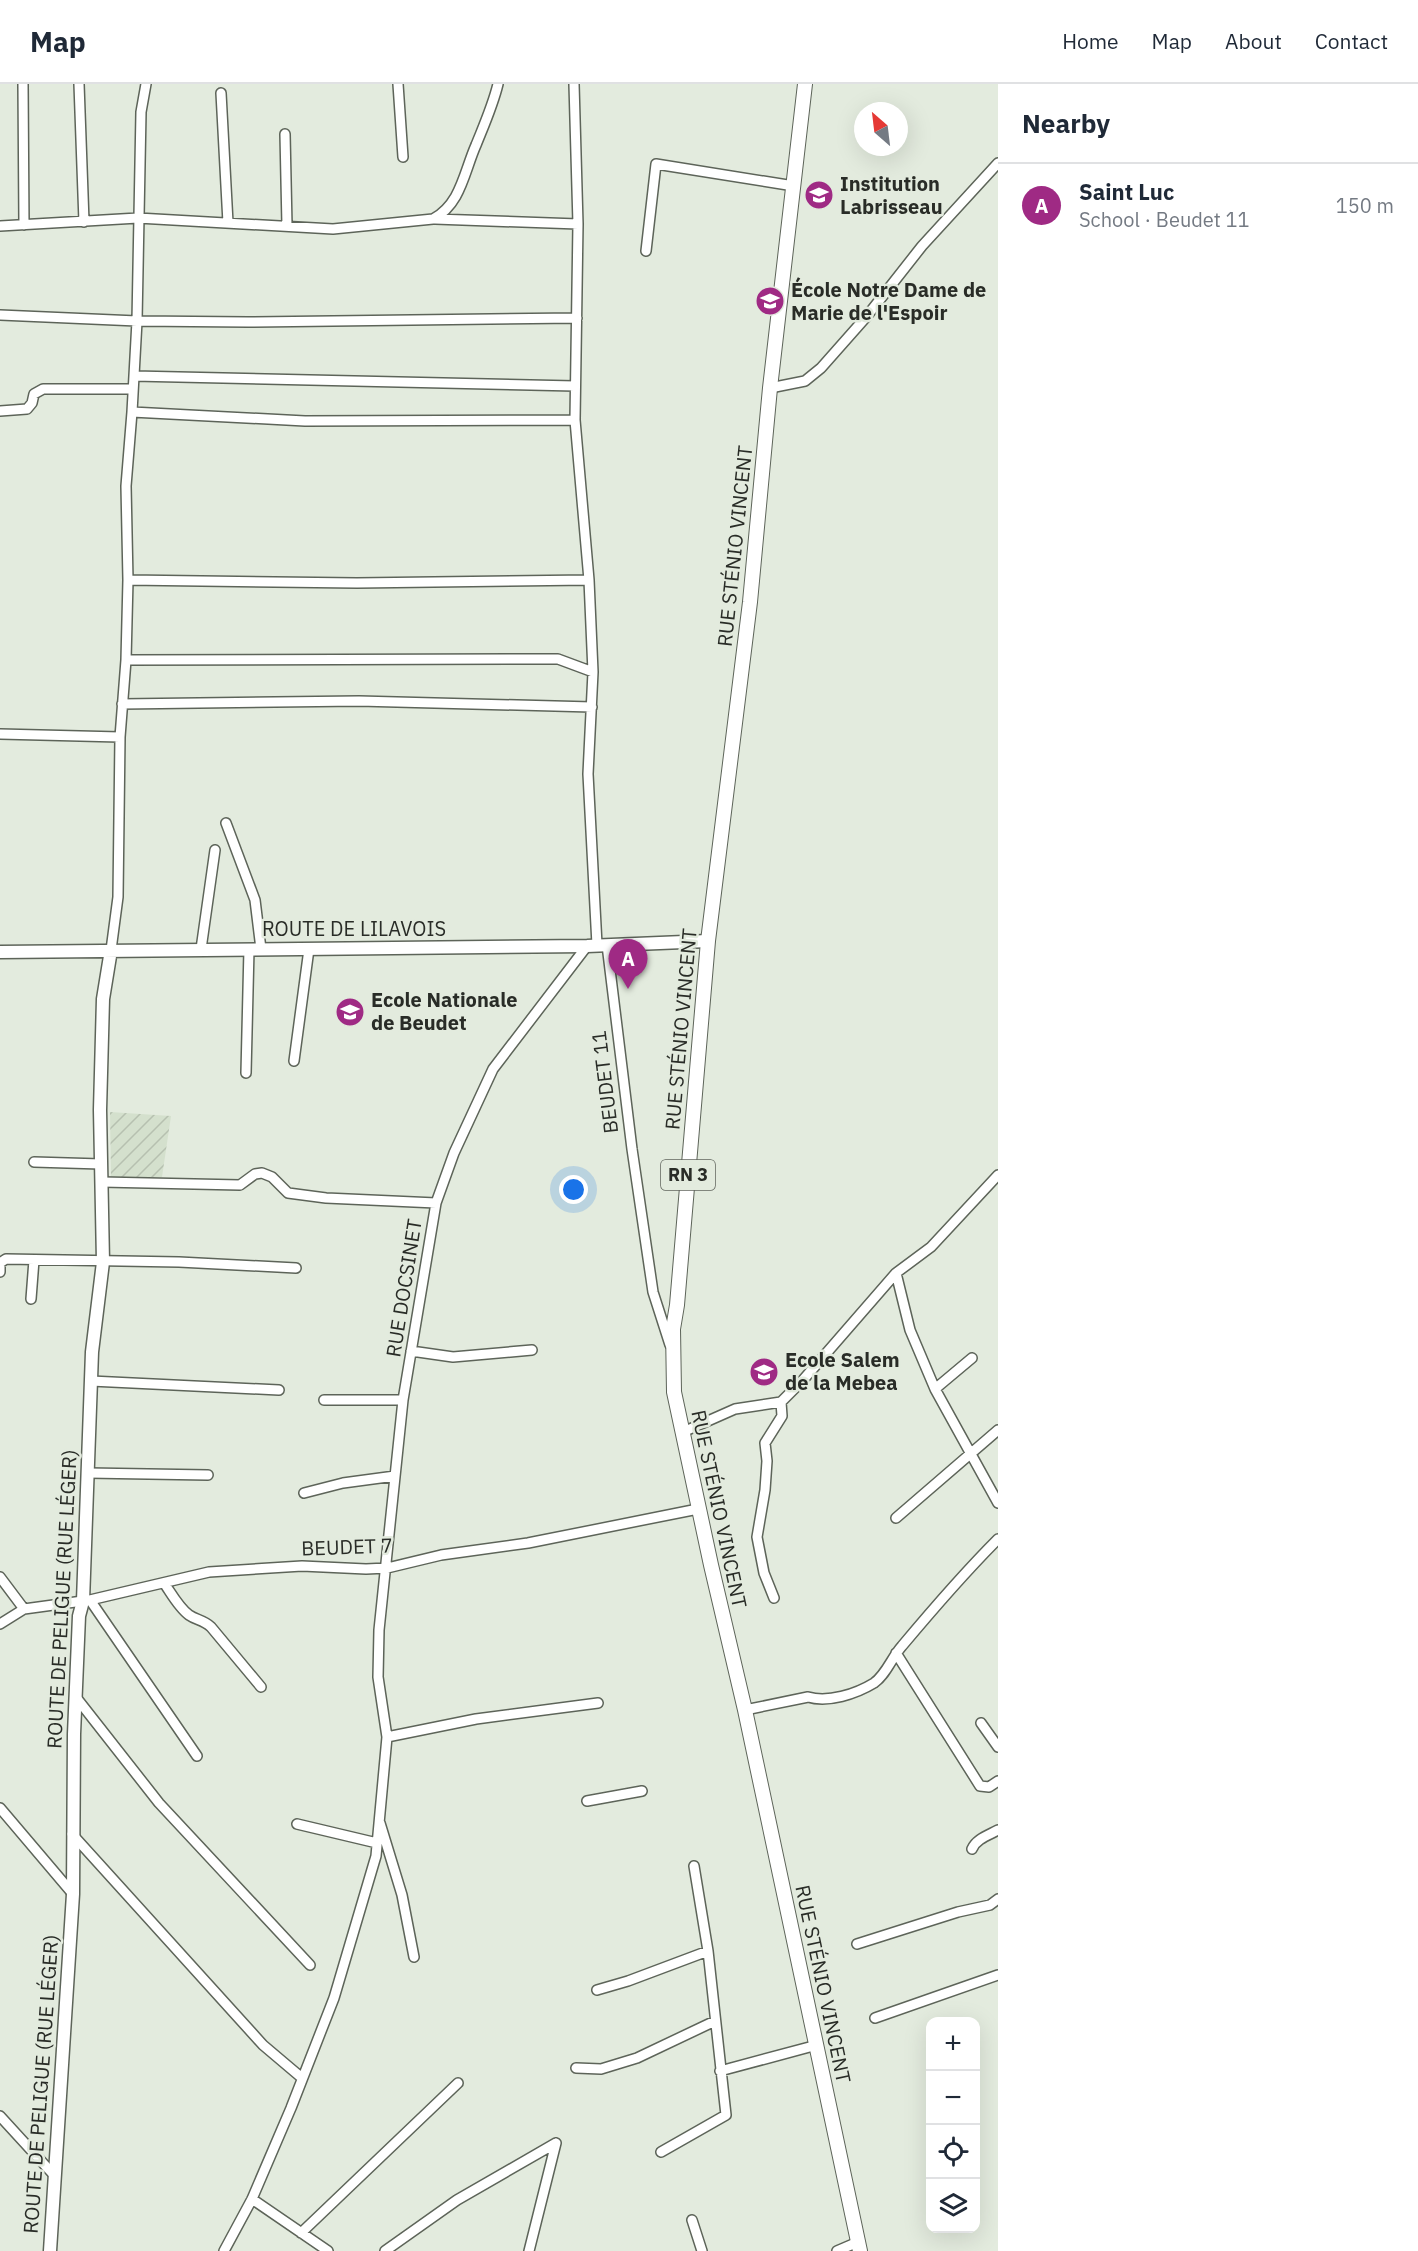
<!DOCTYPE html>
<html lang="en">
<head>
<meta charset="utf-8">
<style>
	body { margin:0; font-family:"IBM Plex Sans",sans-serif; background:#f2f2f3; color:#1f2937 }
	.controls { position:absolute; right:18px; bottom:18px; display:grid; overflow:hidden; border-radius:12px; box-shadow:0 6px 24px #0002 }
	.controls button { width:54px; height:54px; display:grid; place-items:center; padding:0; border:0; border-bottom:2px solid #e0e1e3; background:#fff; color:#1f2937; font:30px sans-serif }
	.compass { position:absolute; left:854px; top:18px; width:54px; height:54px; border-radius:50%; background:#fff; box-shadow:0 6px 24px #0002; rotate:332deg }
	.you { position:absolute; left:574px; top:1106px; width:21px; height:21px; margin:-15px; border:4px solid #fff; border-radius:50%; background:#1a73e8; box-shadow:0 0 0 9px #1a73e833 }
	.badge { display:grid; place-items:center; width:39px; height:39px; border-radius:50%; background:#9f2a84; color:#fff; font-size:20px; font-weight:700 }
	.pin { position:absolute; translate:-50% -50px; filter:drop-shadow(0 2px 3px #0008) }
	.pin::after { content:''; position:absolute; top:32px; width:21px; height:18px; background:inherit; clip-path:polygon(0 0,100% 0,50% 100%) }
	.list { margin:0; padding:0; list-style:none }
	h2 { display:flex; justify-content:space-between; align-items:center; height:78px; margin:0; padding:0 24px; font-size:26px }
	h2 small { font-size:20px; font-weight:400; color:#747a83 }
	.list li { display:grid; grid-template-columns:39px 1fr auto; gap:18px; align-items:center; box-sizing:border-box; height:84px; padding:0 24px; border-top:2px solid #e0e1e3 }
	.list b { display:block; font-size:22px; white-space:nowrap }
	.list p { margin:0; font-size:20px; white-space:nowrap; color:#747a83 }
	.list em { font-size:20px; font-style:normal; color:#747a83 }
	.icon { flex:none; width:33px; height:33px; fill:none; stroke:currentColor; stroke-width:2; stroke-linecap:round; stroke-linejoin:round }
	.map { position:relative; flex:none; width:998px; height:2167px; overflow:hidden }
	header { display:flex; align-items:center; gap:36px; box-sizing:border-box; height:84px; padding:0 30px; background:#fff; border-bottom:2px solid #e0e1e3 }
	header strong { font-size:28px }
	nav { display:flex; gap:33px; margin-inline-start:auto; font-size:21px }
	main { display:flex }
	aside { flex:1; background:#fff }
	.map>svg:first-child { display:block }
	.industrial { fill:url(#industrial-furrows) }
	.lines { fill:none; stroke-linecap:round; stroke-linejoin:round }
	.street-casing { stroke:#5d6459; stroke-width:12 }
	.secondary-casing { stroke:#5d6459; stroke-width:15 }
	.primary-casing { stroke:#5d6459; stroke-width:16 }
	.street { stroke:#fff; stroke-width:9 }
	.secondary { stroke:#fff; stroke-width:12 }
	.primary { stroke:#fff; stroke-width:14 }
	.labels { text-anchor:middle; stroke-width:5; stroke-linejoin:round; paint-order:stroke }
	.shield { fill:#e3ebde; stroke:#61655e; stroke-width:1.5 }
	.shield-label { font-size:18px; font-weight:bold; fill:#292c27 }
	.poi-label { font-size:20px; font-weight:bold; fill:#292c27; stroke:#e3ebde; text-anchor:start }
	.street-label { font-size:20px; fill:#292c27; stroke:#e3ebde }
</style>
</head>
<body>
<header>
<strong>Map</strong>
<nav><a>Home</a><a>Map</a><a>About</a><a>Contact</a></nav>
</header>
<main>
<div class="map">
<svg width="998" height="2167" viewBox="0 0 998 2167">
	<defs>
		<pattern id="industrial-furrows" width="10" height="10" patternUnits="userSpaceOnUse" patternTransform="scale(1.5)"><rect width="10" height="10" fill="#d4e0cd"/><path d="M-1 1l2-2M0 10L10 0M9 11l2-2" fill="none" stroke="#b6c0b0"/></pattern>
	</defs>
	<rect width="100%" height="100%" fill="#e3ebde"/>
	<!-- industrial -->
	<path class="industrial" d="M110,1028L171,1032L162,1093H111Z"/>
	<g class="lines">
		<!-- street casing -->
		<g class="street-casing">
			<path id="street" d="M23,0L24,141
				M79,0L84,138
				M398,0L403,73
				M574,0L578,140L575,336L589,496L593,588L588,690L597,861
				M221,9L228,139
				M285,50L287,142
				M435,135L578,140
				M0,142L138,134L333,145L433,135C461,120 464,88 476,61C484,41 493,21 498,0
				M646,167L656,80L794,102
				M0,231L137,237L248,238L577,234
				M134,292L575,302
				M770,304L805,297L821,284L867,232L922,162L998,79
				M0,327L27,325L32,319L34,310L43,305H133
				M132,328L305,337L575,336
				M128,496L357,499L589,496
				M126,576L558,575L593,588
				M122,620L359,617L592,623
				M0,650L120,653
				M226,739L255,816L261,865
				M607,861L632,1065L653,1208L670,1261
				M201,865L215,766
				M111,866L118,813L120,653L126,576L128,496L126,402L132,328L137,237L141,28L146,0
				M294,977L309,865
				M246,989L249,865
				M34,1078L101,1080
				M102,1098L240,1101L255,1090L262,1089L272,1093L288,1109L326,1114L436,1119
				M0,1188V1179L6,1175L179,1178L296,1184
				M896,1189L910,1246L935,1305L998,1419
				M31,1215L34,1176
				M411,1267L453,1273L532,1266
				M91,1297L279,1306
				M935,1305L972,1274
				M324,1316H403
				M683,1348L735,1325L781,1318L803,1296L896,1189L931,1163L998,1091
				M88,1389L208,1391
				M304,1409L343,1399L395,1392
				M896,1434L998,1346
				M0,1493L24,1525
				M164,1499C171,1509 179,1524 189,1531C196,1536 204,1536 211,1543L261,1603
				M774,1514L764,1489L757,1453L765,1406L767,1377L765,1359L782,1332L781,1318
				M90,1516L197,1672
				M0,1540L24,1525L90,1516L209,1488L302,1482L366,1485L387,1484L441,1471L528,1459L698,1425
				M896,1569L980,1702L989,1703L998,1697
				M75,1612L159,1719L310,1881
				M745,1626L808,1613C828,1619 856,1610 874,1599C886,1591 892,1573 902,1562C933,1525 964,1489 998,1455
				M981,1639L998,1663
				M387,1653L476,1635L598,1619
				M587,1717L642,1707
				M0,1724L73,1810
				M380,1739L402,1811L414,1873
				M297,1740L377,1759
				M72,1750L263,1961L302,1994
				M972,1765C976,1755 989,1751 998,1746
				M694,1782L708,1867
				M857,1860L958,1828L990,1821L998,1815
				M597,1906L628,1897L708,1867L726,2031L661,2068
				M875,1934L998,1891
				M576,1984L601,1985L637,1974L715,1937
				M720,1987L817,1961
				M0,2032L53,2090
				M252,2115L328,2167
				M692,2136L702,2167
				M301,2149L458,1999
				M224,2167L252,2115L291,2024L334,1914L376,1772L387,1653L378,1593L379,1546L403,1316L436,1119L454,1069L493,985L587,862
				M385,2167L457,2116L556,2059
				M529,2167L556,2059
				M837,2167L858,2158"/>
		</g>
		<!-- secondary casing -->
		<g class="secondary-casing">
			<path id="secondary" d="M0,868L587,862L708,857
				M50,2167L73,1810L74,1650L79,1532L83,1517L92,1268L103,1178L100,1026L103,915L111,866"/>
		</g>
		<!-- primary casing -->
		<g class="primary-casing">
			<path id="primary" d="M805,0L770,304L750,518L708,857L677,1221L673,1245L674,1308L711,1481L745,1626L860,2167"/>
		</g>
		<!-- street -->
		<use href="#street" class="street"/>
		<!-- secondary -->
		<use href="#secondary" class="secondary"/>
		<!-- primary -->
		<use href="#primary" class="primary"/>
	</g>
	<!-- icons -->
	<defs>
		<g id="school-disc" transform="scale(1.5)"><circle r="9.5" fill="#9f2a84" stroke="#e3ebde"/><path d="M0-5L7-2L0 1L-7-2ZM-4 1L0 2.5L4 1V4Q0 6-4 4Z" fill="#fff"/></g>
	</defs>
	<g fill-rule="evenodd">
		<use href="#school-disc" x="819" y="111"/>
		<use href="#school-disc" x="770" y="217"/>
		<use href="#school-disc" x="350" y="928"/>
		<use href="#school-disc" x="764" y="1288"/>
	</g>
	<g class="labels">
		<!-- shield labels -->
		<rect class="shield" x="661" y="1076" width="54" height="30" rx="4.5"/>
		<g class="shield-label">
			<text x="688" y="1097">RN 3</text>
		</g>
		<!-- poi labels -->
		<g class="poi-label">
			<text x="840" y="107">Institution<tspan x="840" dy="23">Labrisseau</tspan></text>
			<text x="791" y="213">École Notre Dame de<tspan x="791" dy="23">Marie de l'Espoir</tspan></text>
			<text x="371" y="923">Ecole Nationale<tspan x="371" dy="23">de Beudet</tspan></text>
			<text x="785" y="1283">Ecole Salem<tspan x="785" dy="23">de la Mebea</tspan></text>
		</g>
		<!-- street labels -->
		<g class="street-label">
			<text transform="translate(735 462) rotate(-84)" y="7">RUE STÉNIO VINCENT</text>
			<text x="354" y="852">ROUTE DE LILAVOIS</text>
			<text transform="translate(681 945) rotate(-85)" y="7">RUE STÉNIO VINCENT</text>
			<text transform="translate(605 998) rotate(-97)" y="7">BEUDET 11</text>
			<text transform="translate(404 1204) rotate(-81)" y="7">RUE DOCSINET</text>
			<text transform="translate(719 1425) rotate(78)" y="7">RUE STÉNIO VINCENT</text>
			<text transform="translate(347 1463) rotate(-2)" y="7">BEUDET 7</text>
			<text transform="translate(62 1515) rotate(-87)" y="7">ROUTE DE PELIGUE (RUE LÉGER)</text>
			<text transform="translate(823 1900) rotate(78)" y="7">RUE STÉNIO VINCENT</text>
			<text transform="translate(41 2000) rotate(-86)" y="7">ROUTE DE PELIGUE (RUE LÉGER)</text>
		</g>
	</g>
</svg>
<div class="controls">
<button>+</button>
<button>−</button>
<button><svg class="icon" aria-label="locate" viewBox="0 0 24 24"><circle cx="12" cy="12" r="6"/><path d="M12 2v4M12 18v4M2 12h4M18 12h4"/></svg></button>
<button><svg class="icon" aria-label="layers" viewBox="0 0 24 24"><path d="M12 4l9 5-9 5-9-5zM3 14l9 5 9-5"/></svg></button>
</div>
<svg class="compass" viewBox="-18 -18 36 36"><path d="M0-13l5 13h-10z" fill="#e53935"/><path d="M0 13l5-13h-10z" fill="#747a83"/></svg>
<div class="you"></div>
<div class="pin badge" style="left:628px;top:905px">A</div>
</div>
<aside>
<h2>Nearby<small></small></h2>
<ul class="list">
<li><span class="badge">A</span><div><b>Saint Luc</b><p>School · Beudet 11</p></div><em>150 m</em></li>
</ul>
</aside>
</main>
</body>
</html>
